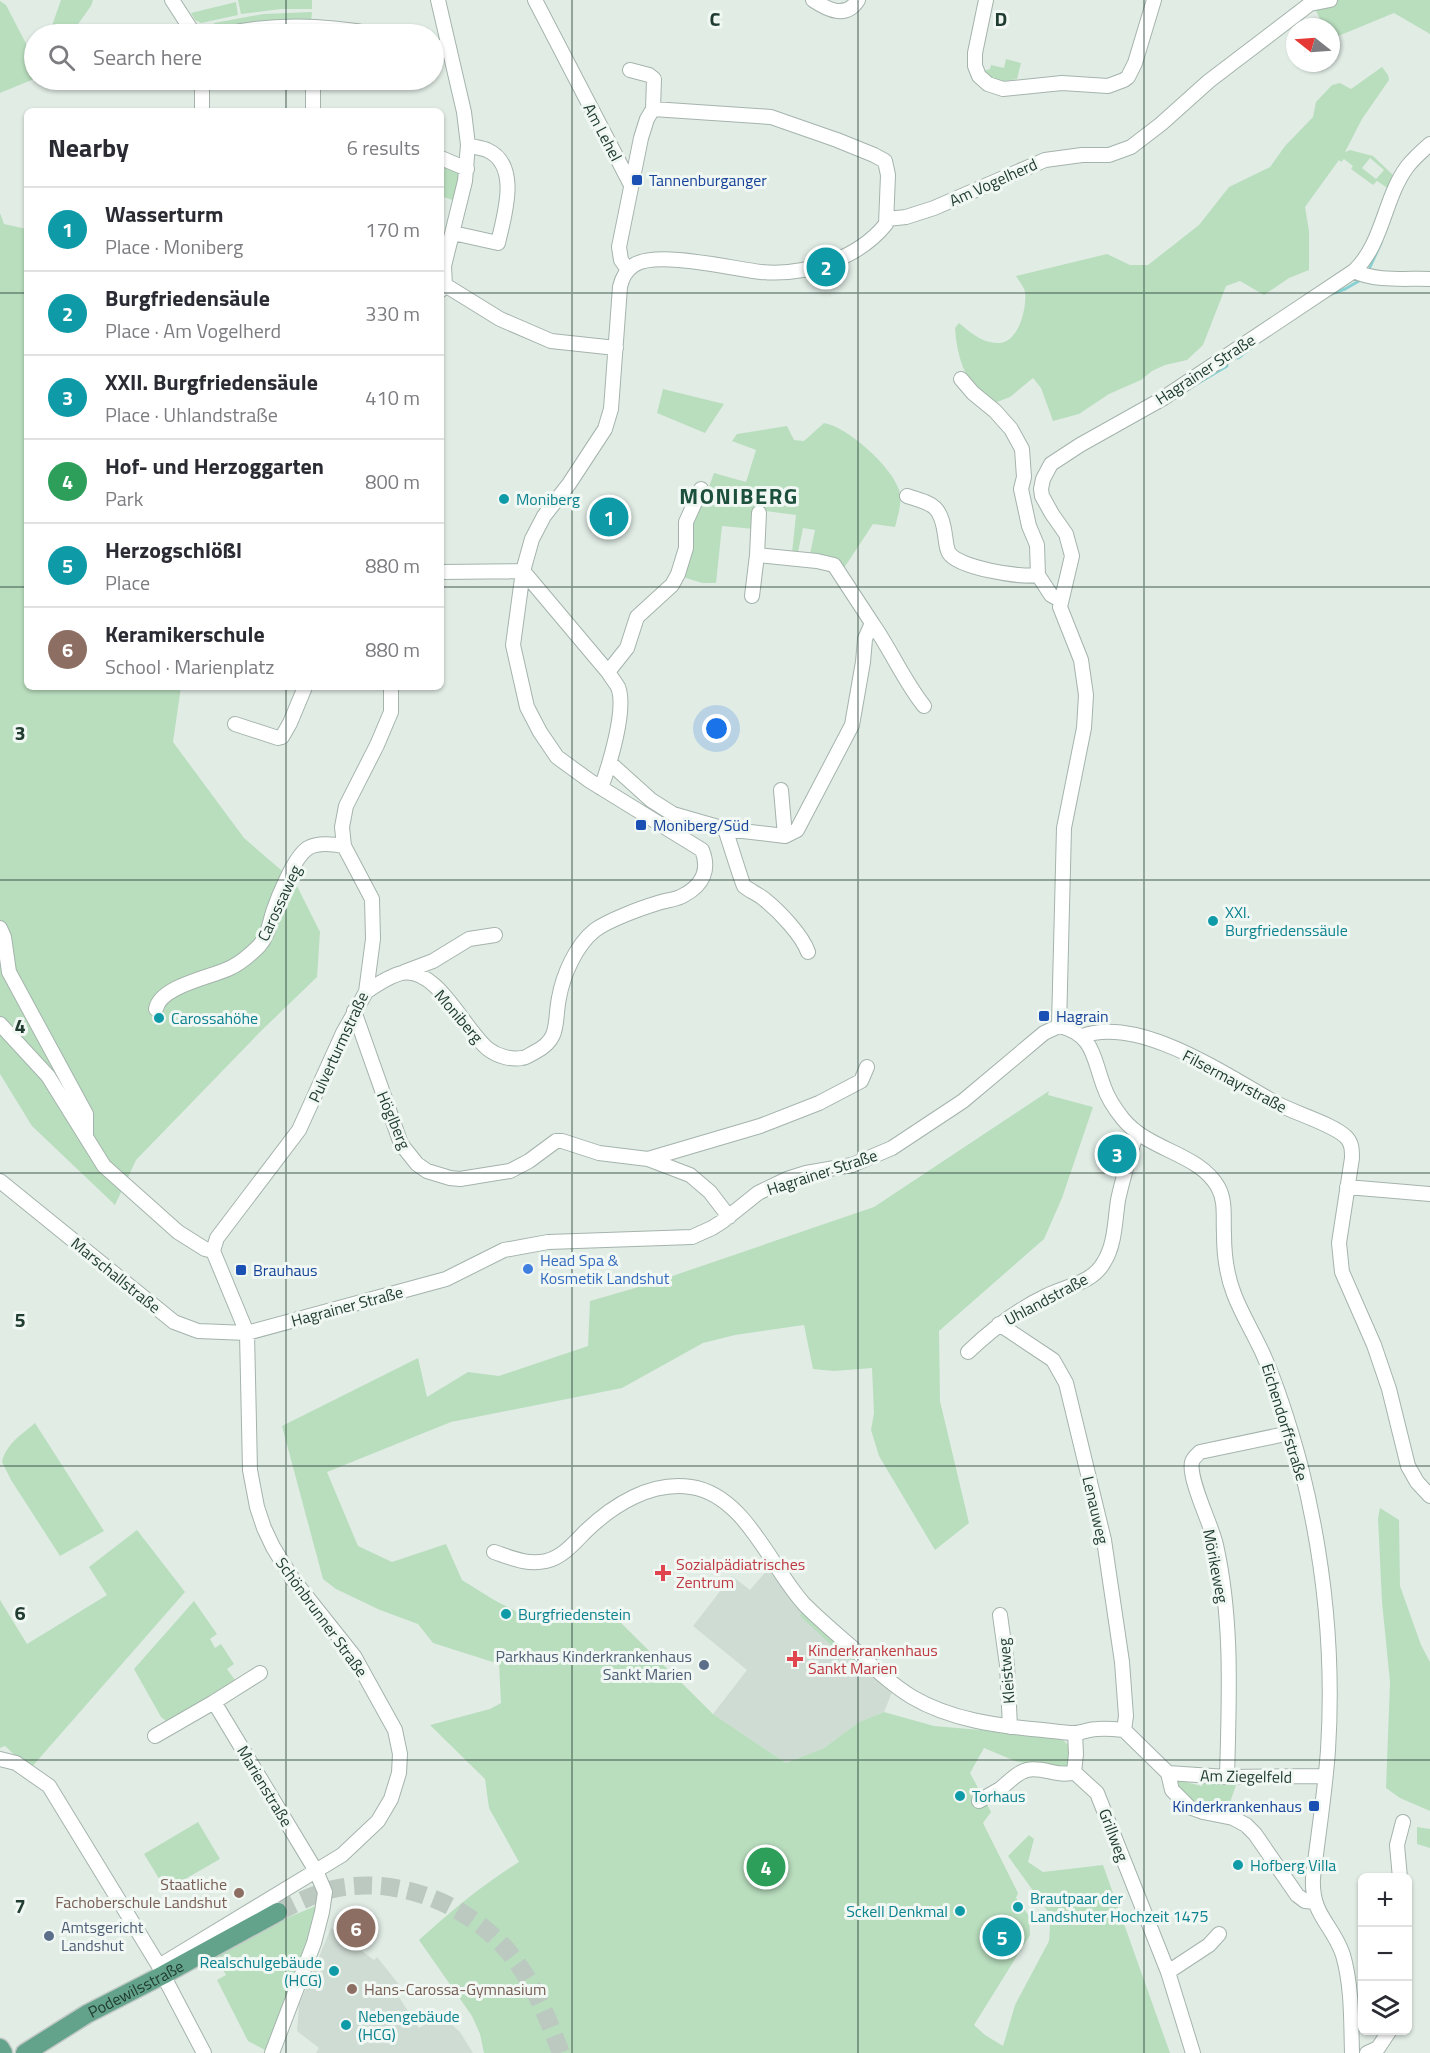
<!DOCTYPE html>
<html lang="en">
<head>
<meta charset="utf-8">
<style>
	body { margin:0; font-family:"Titillium Web",sans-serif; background:#f7f7f7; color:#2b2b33 }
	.controls { position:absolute; right:18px; bottom:18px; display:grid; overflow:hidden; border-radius:9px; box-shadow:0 2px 4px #0004 }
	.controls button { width:54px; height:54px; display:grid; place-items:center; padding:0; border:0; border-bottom:2px solid #e1e1e2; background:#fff; color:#2b2b33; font:30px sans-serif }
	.compass { position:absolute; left:1286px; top:18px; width:54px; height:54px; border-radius:50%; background:#fff; box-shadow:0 2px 4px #0004; rotate:287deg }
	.you { position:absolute; left:717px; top:729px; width:21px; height:21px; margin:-15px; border:4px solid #fff; border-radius:50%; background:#1a73e8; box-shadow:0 0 0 9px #1a73e833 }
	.badge { display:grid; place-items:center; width:39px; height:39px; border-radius:50%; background:#1a73e8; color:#fff; font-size:20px; font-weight:700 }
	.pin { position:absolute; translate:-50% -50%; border:3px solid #fff; box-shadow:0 2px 6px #0006 }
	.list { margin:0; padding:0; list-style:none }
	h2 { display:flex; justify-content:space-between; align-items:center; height:78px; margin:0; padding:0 24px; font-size:26px }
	h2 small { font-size:20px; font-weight:400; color:#7c7c81 }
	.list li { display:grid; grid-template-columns:39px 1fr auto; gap:18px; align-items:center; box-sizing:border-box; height:84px; padding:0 24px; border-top:2px solid #e1e1e2 }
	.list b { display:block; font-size:22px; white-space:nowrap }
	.list p { margin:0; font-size:20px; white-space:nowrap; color:#7c7c81 }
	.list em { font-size:20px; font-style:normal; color:#7c7c81 }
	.icon { flex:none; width:33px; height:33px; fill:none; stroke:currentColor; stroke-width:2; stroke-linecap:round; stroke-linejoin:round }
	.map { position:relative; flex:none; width:1430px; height:2053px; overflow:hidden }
	.search { position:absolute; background:#fff; box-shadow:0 2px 4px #0004; left:24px; top:24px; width:420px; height:66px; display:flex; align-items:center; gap:15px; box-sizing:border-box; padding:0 21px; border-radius:33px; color:#7c7c81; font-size:22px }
	.panel { position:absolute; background:#fff; box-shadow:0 2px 4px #0004; left:24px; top:108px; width:420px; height:582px; border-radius:9px }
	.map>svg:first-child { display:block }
	.built { fill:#cfdcd4 }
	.green { fill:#b9debe; fill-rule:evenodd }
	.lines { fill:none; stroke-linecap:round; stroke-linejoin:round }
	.stream { stroke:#87d1d3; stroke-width:3 }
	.major-tunnel { stroke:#bbc9c1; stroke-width:18; stroke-dasharray:18 9; stroke-linecap:butt }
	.minor-casing { stroke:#a4b4ac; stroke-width:16 }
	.major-casing { stroke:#c1c9c6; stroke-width:21 }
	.minor { stroke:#fff; stroke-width:14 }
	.major { stroke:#64a38b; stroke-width:18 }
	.grid { fill:none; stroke:#213d32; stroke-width:1.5; stroke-opacity:0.55 }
	.transit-dot { fill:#1a4fb4; stroke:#f1f8f4; stroke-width:2 }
	.culture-dot { fill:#0f9aa8; stroke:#f1f8f4; stroke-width:2 }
	.shop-dot { fill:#3f7fe0; stroke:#f1f8f4; stroke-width:2 }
	.health-dot { fill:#e0444e; stroke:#f1f8f4; stroke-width:2 }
	.service-dot { fill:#5c6f8a; stroke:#f1f8f4; stroke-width:2 }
	.education-dot { fill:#8d6e63; stroke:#f1f8f4; stroke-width:2 }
	.labels { text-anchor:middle; stroke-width:6; stroke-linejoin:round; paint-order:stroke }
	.street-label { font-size:16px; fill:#213d32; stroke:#f1f8f4 }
	.transit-label { font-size:16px; fill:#164399; stroke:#f1f8f4; text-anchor:start }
	.culture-label { font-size:16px; fill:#0d838f; stroke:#f1f8f4; text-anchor:start }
	.shop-label { font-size:16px; fill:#366cbe; stroke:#f1f8f4; text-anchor:start }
	.health-label { font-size:16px; fill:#be3a42; stroke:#f1f8f4; text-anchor:start }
	.service-label { font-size:16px; fill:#4e5e75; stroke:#f1f8f4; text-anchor:end }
	.education-label { font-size:16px; fill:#785e54; stroke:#f1f8f4; text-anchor:end }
	.district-label { font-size:22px; font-weight:bold; letter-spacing:1.5px; fill:#1c503d; stroke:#f1f8f4 }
	.grid-label { font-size:20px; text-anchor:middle; font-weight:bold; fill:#213d32; stroke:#f1f8f4; stroke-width:6; stroke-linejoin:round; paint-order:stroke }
</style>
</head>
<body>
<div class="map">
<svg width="1430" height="2053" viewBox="0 0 1430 2053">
	<rect width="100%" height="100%" fill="#e1ece5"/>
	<!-- built -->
	<path class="built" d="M768,1569L802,1612L893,1690L884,1712L859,1722L824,1748L786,1763L713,1714L747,1670L693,1626L732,1576L750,1590Z
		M331,1928L374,1960L377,1957L401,1987L395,1991L419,2028L441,2015L460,2032L473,2053H316L319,2048L297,2031L299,2005Z"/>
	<!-- green -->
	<path class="green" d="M61,0H93L91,6L71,34H49Z
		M238,0H312V9H281L241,14Z
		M1334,0H1430V34L1394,13L1331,39V27H1324L1315,9Z
		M0,1L6,5L34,59V79L0,93Z
		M236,2L238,15L201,23L195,20L191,13Z
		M312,12L311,22L233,29L232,25L216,29L214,23L263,14Z
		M1006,59L1021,63L1017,79C1003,82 993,83 983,71L990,69L991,65L1004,68Z
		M1382,67L1388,75L1389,80L1362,119L1345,152L1350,150L1373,156L1393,175L1389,189L1377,181L1373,185L1351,169L1353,166L1344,159L1341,162L1339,160L1305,207L1309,231V270L1289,278L1264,295L1240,281L1226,286L1203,345L1187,360L1165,365L1152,371L1141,380L1109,394L1079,414L1053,421L1041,388L1033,378L1010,397L997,402C966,390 957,358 955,328L959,323C971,333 983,344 1000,343C1019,341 1027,308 1025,292C1024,287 1019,281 1016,276L1107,254L1130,265H1148L1199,225L1229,187L1270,167L1285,146L1313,117L1316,102L1332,85L1340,83L1351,89ZM1370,158L1384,170L1376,179L1362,168Z
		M441,162L459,170L455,201L441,196Z
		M0,213L4,224L27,229V687H181L173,742L244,838L295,882L320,932L317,977L261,1031L136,1160L115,1205L32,1126L0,1074Z
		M663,389L724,404L705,433L657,413Z
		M824,423C848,427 892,467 899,490C903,501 898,515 895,527L873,524L842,571L810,554L815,530L803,528L798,552L792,553L796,515L758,510L754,529L722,526L716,583H702L680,576L694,512L707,492L714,473L746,482L756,450L732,441L737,434L787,426L794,440L804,441Z
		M1049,1091L1048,1095L1093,1107L1062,1198L1044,1239L939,1331L940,1401L969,1523L935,1550L879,1456L871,1430L874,1413L872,1368L834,1371L813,1369L804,1325L735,1335L703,1343L622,1388L451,1422L327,1472L358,1546L392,1562L446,1544L462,1580L494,1600L523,1615L586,1612L621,1623L713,1714L786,1763L824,1748L859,1722L884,1712L934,1726L1060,1737L1069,1746L1070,1764L1065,1770L1015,1761L984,1748L970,1773L991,1812L983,1823L1018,1893L1016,1898L1029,1916L1030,1935L974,2025L985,2035L1003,2046L1015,2005L1049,1941L1050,1928L1049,1913L1008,1856L1029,1835L1034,1839L1028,1862L1043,1872L1103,1865L1170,2053H484L480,2034L472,2016L419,1940C451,1911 483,1884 519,1862L489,1808L485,1779L430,1725L490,1709L501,1703L499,1664L433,1643L418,1624L380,1610L336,1589L323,1579L282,1426L418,1358L427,1397L468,1372L499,1376L588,1346L590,1301L649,1284L874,1207Z
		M35,1423L104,1531L60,1556L11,1480L2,1462C6,1444 21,1435 35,1423Z
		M1380,1508L1399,1520L1400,1586L1421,1645L1430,1662V1811L1400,1798L1386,1788L1390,1682L1382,1602L1378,1518Z
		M137,1530L185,1592L30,1769L5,1746L0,1748V1600L27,1644L107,1595L89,1567Z
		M194,1601L217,1634L210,1639L215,1648L221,1644L234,1664L227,1669L237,1683L169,1723L161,1717L134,1669Z
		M802,1612L804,1613L870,1672L842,1655L800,1616Z
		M1177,1780L1202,1786L1203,1781L1236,1785L1226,1814C1206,1809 1177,1805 1177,1780Z
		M198,1822L220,1859L166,1890L144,1854Z
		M1417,1827L1430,1829V1848L1417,1844Z
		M318,1905L312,1942L267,2051L248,2041L217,1980L226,1975L215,1956L282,1920Z"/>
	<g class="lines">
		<!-- stream -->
		<path class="stream" d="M1370,267L1381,243
			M1331,294L1345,289L1359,281
			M1238,358L1252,347
			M1195,385L1227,366"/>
		<!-- major-tunnel -->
		<path class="major-tunnel" d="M278,1912C294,1904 312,1895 329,1890C400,1872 483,1909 522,1970C539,1996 550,2024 561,2053"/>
		<!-- minor casing -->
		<g class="minor-casing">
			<path id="minor" d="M172,0L194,34
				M438,0L464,112L468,145L465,181L444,266L445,285L441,290
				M535,0L631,185
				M813,0C828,10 846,19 858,0
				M986,0L975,53V66L979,76L988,84L1003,89L1062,83L1108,86L1124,80L1128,77L1135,63L1154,0
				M226,34C275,23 325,25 374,34
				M434,46L449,49
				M630,70L649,75L654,79L653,109
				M202,80V111
				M313,80V111
				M441,158L467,169
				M887,219L906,217L934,208L1045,160L1082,155H1109L1131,147L1161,124L1209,81L1310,4L1330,0
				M453,233L498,243C504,216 521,165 487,150C482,148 474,147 468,145
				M1354,271C1376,282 1407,278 1430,279
				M445,285L500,319L551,341L616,348
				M961,379L973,393L995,411L1011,429L1022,449L1024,477L1021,489L1029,526L1037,545L1038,575L1051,595L1060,600
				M907,496C933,504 941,505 945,535C946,540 946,548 949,553C959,568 1021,578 1038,575
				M441,572L523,571L608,672
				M752,596L757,555
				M872,623C891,650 904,681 924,706
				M235,724L278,738L282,737L290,723L305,687
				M610,763L651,800L673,814L725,829L785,836L797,830L852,725L863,662L865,639L872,623L834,565L817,561L757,555L759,513
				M601,788C609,766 627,709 618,687C615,682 611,677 608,672L627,648L637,617L672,585L678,574L686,548V522L701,489
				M781,790L785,836
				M725,829C728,837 742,883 744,886C750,891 758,894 764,899C779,911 802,935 808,952
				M0,928L4,937L9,972L86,1114V1135
				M404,972L433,961L469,939L495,935
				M366,992C376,985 389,976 402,973C437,966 465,1031 488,1049C497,1056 511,1060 522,1058C526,1058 531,1054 535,1052C561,1039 554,1022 559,998C563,975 576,945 595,930C609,920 641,908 658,903C666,900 677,900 684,895C703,885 710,870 702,850L590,781L557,757L540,732L527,707L513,645L523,571L532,539L544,516L569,484L605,429L611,409L620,287C622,278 625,271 634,265C657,250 734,269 761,272C805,276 858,259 886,224L888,175L885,161L874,155L837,140L771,117L653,109L647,119L641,138L619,247L621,260L628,270
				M156,1009C160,986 212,977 230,968C241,963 251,954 259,946C268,936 269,925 273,912C278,897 294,857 308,848C318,842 333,844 344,846
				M354,1011L401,1144L417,1164L427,1171L450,1178L460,1179L510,1171L529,1161L556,1141H562L599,1153L648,1159L690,1175L710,1192L729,1217
				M0,1024L48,1076L104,1166L178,1232L205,1249L213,1251L247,1333L250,1470L257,1507L264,1528L273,1547L292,1578L354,1656L395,1730L400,1754L399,1773L391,1799L378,1821L342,1855L159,1966L49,1786L16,1763L0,1759
				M1059,1026C1094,1034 1093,1058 1104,1087C1108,1099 1115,1109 1123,1119C1149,1151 1199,1153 1218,1187C1226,1201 1223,1218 1224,1234C1224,1253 1227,1276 1234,1294C1242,1315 1254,1334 1263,1354C1279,1390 1291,1430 1301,1467C1324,1559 1334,1656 1328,1750C1325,1793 1318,1836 1313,1878C1311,1916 1333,1924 1343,1955C1352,1986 1351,2021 1352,2053
				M1059,1026L1064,828L1084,728L1086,695L1081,660L1060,607L1072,556L1066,534L1052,514L1042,496L1041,489L1043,479L1051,464L1080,445L1162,399L1354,271C1383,244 1384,198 1407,167C1413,159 1422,151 1430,144
				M1082,1036C1140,1015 1227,1076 1276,1103C1294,1113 1333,1124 1346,1137C1352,1143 1352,1150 1352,1158L1339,1243L1342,1272L1374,1345L1389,1389L1408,1466L1417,1482L1430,1496
				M648,1159L760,1126L819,1103L861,1081L867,1067
				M0,1181L174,1322L198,1331L247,1333L446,1279L504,1250L548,1242L692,1237L712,1228L723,1221L758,1193L787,1179L806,1173L852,1165L892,1148L963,1101L1044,1033L1059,1026
				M1347,1187L1430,1194
				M213,1251L217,1238L299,1130L343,1033L366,992L373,939L372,899L344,846L342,827L346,806L377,745L391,712V687
				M999,1324L1053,1360L1066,1383L1104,1540L1122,1662L1126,1716L1124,1730
				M968,1352C991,1330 1017,1310 1046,1296C1066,1286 1093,1283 1104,1262C1115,1245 1115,1220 1118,1200C1123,1177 1130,1155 1136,1134
				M494,1552C512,1558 527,1565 546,1561C563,1557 575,1542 586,1531C613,1505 651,1481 691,1487C746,1495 771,1569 805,1605C821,1621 839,1636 856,1651C873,1667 891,1684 912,1697C951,1720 998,1726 1043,1730C1053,1731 1064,1733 1074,1733C1082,1733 1089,1729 1097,1729C1106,1728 1115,1729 1124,1730L1168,1773L1172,1790L1189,1807L1203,1812L1233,1818L1246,1825L1255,1834L1297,1895L1305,1901L1315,1902
				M1000,1615L1007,1665L1010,1727
				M214,1702L260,1673
				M155,1736L214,1702L316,1871L325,1892L322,1912L314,1943L272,2053
				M1074,1772L1097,1793L1168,1972L1193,2053
				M1168,1773L1227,1777L1325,1776
				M1227,1777C1229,1700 1233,1621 1216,1545C1212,1526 1188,1479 1192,1462C1193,1458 1197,1455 1200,1452L1290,1433
				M979,1801C986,1797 993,1793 1000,1789C1009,1782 1016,1773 1027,1770C1043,1766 1059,1778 1074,1772L1076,1754L1075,1733
				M1400,1878L1397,1845L1403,1822
				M1168,1972L1209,1945L1219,1934
				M163,1975L204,2053
				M1367,2053L1378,2048L1390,2030"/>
		</g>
		<!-- major casing -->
		<g class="major-casing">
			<g id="major">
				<path d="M0,2048L3,2053"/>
				<path id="s1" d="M25,2053L87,2014L163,1975L278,1912"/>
			</g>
		</g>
		<!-- minor -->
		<use href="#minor" class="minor"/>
		<!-- major -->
		<use href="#major" class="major"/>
	</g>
	<!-- grid -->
	<path class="grid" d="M286,0V34M572,0V2053M858,0V2053M1144,0V2053M286,80V111M0,293H27M441,293H1430M0,587H27M441,587H1430M286,687V2053M0,880H1430M0,1173H1430M0,1466H1430M0,1760H1430"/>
	<!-- markers -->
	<g class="transit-dot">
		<rect x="631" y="174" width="12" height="12" rx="3"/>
		<rect x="635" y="819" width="12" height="12" rx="3"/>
		<rect x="1038" y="1010" width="12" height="12" rx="3"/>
		<rect x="235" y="1264" width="12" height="12" rx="3"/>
		<rect x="1308" y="1800" width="12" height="12" rx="3"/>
	</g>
	<g class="culture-dot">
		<circle cx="504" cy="499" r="6"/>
		<circle cx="1213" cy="921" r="6"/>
		<circle cx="159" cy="1018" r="6"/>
		<circle cx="506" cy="1614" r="6"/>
		<circle cx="960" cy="1796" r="6"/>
		<circle cx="1238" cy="1865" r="6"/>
		<circle cx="1018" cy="1907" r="6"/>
		<circle cx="960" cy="1911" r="6"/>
		<circle cx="334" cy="1971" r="6"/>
		<circle cx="346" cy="2025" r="6"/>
	</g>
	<circle class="shop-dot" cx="528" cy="1269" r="6"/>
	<g class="health-dot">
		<path d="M660 1564h6v6h6v6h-6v6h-6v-6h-6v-6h6z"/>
		<path d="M792 1650h6v6h6v6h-6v6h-6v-6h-6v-6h6z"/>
	</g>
	<g class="service-dot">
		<circle cx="704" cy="1665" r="6"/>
		<circle cx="49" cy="1936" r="6"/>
	</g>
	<g class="education-dot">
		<circle cx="239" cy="1893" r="6"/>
		<circle cx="352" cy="1989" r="6"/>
	</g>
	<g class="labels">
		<!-- street labels -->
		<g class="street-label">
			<text transform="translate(603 132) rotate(62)" y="6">Am Lehel</text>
			<text transform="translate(993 182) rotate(-24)" y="6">Am Vogelherd</text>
			<text transform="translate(1205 369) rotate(-33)" y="6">Hagrainer Straße</text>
			<text transform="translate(279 903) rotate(-65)" y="6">Carossaweg</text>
			<text transform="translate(459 1016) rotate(49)" y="6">Moniberg</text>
			<text transform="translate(338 1047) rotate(-65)" y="6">Pulverturmstraße</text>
			<text transform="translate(1235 1081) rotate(28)" y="6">Filsermayrstraße</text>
			<text transform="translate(394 1120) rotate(67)" y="6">Höglberg</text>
			<text transform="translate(822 1172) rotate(-18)" y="6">Hagrainer Straße</text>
			<text transform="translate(116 1275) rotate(39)" y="6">Marschallstraße</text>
			<text transform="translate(1046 1299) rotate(-28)" y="6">Uhlandstraße</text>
			<text transform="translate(347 1306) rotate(-15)" y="6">Hagrainer Straße</text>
			<text transform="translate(1285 1422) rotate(73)" y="6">Eichendorffstraße</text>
			<text transform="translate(1096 1510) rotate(77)" y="6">Lenauweg</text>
			<text transform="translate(1216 1566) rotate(79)" y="6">Mörikeweg</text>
			<text transform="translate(322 1617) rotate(54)" y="6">Schönbrunner Straße</text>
			<text transform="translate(1006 1671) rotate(-95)" y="6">Kleistweg</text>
			<text transform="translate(1246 1776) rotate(1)" y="6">Am Ziegelfeld</text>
			<text transform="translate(265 1786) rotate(59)" y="6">Marienstraße</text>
			<text transform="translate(1114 1835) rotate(69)" y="6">Grillweg</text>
			<text dy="6" stroke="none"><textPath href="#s1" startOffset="128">Podewilsstraße</textPath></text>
		</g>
		<!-- transit labels -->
		<g class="transit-label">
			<text x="649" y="186">Tannenburganger</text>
			<text x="653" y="831">Moniberg/Süd</text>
			<text x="1056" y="1022">Hagrain</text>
			<text x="253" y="1276">Brauhaus</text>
			<text x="1302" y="1812" text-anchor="end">Kinderkrankenhaus</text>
		</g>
		<!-- culture labels -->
		<g class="culture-label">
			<text x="516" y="505">Moniberg</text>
			<text x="1225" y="918">XXI.<tspan x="1225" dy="18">Burgfriedenssäule</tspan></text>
			<text x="171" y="1024">Carossahöhe</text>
			<text x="518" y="1620">Burgfriedenstein</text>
			<text x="972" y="1802">Torhaus</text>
			<text x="1250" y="1871">Hofberg Villa</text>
			<text x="1030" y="1904">Brautpaar der<tspan x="1030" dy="18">Landshuter Hochzeit 1475</tspan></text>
			<text x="948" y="1917" text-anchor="end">Sckell Denkmal</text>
			<text x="322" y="1968" text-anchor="end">Realschulgebäude<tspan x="322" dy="18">(HCG)</tspan></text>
			<text x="358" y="2022">Nebengebäude<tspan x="358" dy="18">(HCG)</tspan></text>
		</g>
		<!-- shop labels -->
		<g class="shop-label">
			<text x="540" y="1266">Head Spa &amp;<tspan x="540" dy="18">Kosmetik Landshut</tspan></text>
		</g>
		<!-- health labels -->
		<g class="health-label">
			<text x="676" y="1570">Sozialpädiatrisches<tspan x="676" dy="18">Zentrum</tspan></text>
			<text x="808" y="1656">Kinderkrankenhaus<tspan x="808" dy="18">Sankt Marien</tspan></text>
		</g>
		<!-- service labels -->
		<g class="service-label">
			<text x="692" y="1662">Parkhaus Kinderkrankenhaus<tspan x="692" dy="18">Sankt Marien</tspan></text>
			<text x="61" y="1933" text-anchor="start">Amtsgericht<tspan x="61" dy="18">Landshut</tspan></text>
		</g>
		<!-- education labels -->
		<g class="education-label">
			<text x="227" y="1890">Staatliche<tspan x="227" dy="18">Fachoberschule Landshut</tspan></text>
			<text x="364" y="1995" text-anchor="start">Hans-Carossa-Gymnasium</text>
		</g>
		<!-- district labels -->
		<g class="district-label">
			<text x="739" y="504">MONIBERG</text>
		</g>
	</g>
	<g class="grid-label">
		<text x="715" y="26">C</text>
		<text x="1001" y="26">D</text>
		<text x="20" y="740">3</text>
		<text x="20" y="1033">4</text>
		<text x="20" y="1327">5</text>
		<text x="20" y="1620">6</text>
		<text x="20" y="1913">7</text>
	</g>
</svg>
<div class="controls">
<button>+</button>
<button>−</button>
<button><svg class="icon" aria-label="layers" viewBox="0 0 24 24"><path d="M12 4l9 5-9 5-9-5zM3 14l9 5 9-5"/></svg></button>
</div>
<svg class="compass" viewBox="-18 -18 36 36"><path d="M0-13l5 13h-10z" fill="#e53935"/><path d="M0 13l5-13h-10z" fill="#7c7c81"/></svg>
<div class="you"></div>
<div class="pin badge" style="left:609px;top:517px;background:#0f9aa8">1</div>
<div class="pin badge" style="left:826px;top:267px;background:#0f9aa8">2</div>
<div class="pin badge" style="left:1117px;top:1154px;background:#0f9aa8">3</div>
<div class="pin badge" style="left:766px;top:1867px;background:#2e9e5b">4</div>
<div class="pin badge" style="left:1002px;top:1937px;background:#0f9aa8">5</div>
<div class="pin badge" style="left:356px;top:1928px;background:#8d6e63">6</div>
<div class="search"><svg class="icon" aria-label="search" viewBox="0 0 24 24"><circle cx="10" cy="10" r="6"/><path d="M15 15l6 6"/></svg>Search here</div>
<section class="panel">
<h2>Nearby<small>6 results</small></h2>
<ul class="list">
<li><span class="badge" style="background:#0f9aa8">1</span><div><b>Wasserturm</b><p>Place · Moniberg</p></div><em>170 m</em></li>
<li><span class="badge" style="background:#0f9aa8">2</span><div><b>Burgfriedensäule</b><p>Place · Am Vogelherd</p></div><em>330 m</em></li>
<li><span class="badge" style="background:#0f9aa8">3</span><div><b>XXII. Burgfriedensäule</b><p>Place · Uhlandstraße</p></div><em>410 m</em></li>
<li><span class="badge" style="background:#2e9e5b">4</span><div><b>Hof- und Herzoggarten</b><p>Park</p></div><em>800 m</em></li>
<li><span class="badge" style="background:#0f9aa8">5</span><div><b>Herzogschlößl</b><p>Place</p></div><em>880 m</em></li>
<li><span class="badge" style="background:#8d6e63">6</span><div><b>Keramikerschule</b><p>School · Marienplatz</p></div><em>880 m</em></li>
</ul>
</section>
</div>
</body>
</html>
